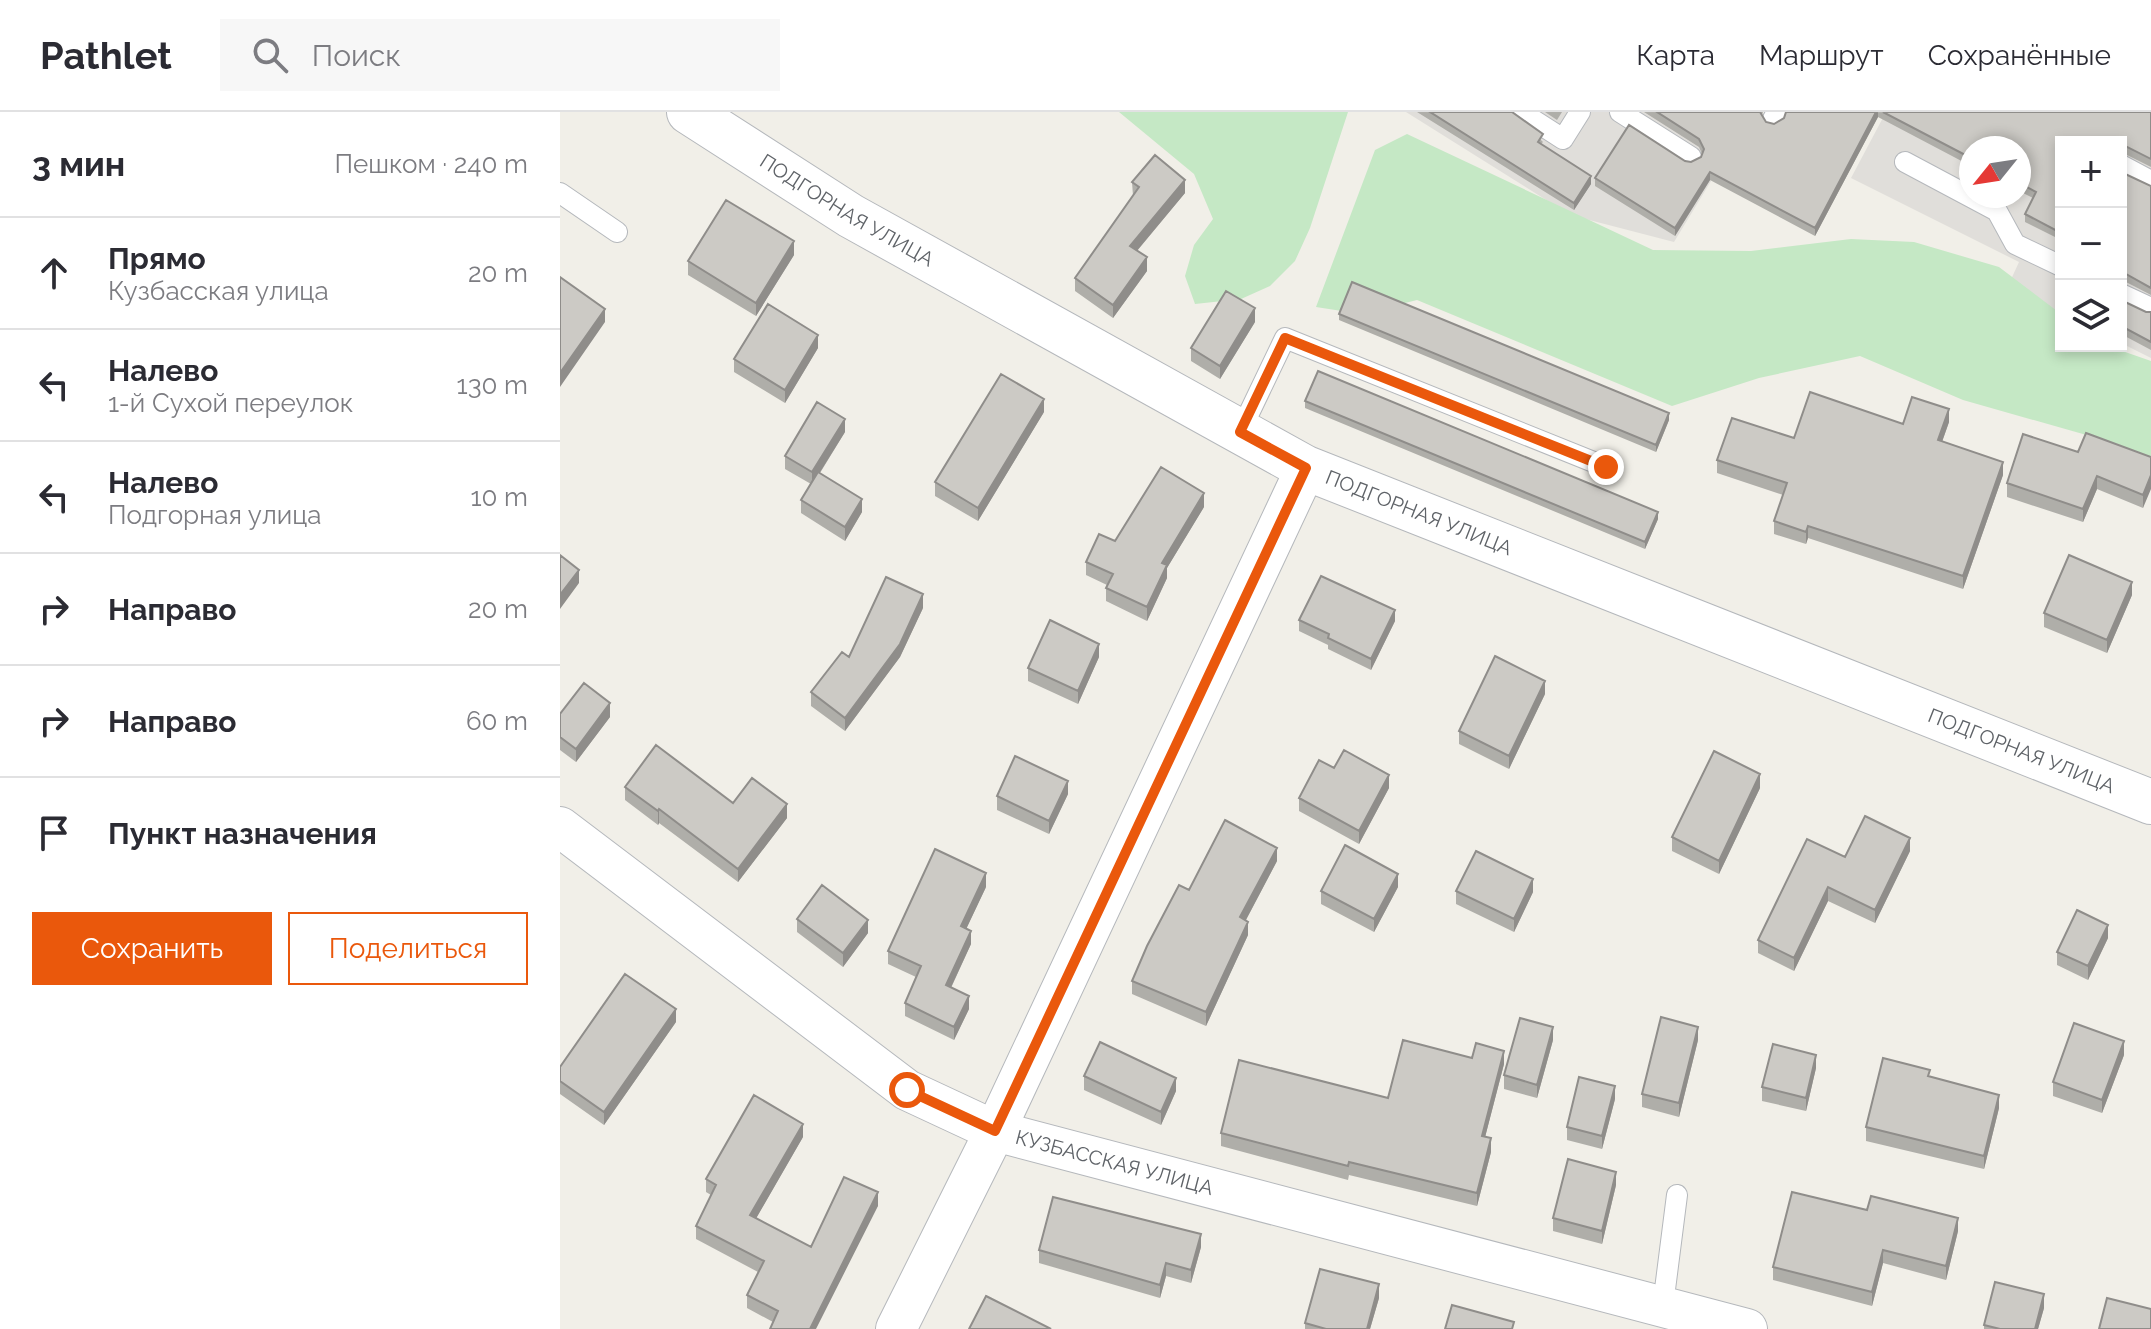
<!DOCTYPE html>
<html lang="ru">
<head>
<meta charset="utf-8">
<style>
	body { margin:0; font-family:Raleway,sans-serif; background:#f7f7f7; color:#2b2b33 }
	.controls { position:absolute; right:24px; top:24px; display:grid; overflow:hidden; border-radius:0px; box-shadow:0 4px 12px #0003 }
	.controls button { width:72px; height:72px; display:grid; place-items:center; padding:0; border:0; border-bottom:2px solid #e1e1e2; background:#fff; color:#2b2b33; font:40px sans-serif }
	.compass { position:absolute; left:1399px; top:24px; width:72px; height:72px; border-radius:50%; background:#fff; box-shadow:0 4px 12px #0003; rotate:240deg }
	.stop { position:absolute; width:24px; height:24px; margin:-18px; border:6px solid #ea580c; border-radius:50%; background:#fff }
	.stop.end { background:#ea580c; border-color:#fff; box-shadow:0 2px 8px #0008 }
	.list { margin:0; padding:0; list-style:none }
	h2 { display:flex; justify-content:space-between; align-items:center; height:104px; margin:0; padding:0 32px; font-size:34px }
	h2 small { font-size:26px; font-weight:400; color:#7c7c81 }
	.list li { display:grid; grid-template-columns:52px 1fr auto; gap:24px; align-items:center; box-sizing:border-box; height:112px; padding:0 32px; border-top:2px solid #e1e1e2 }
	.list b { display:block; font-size:30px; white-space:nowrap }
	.list p { margin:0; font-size:26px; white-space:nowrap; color:#7c7c81 }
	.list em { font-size:26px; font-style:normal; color:#7c7c81 }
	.actions { display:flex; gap:16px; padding:24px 32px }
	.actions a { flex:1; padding:18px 0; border:2px solid #ea580c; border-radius:0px; text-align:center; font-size:28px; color:#ea580c }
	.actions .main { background:#ea580c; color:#fff }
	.icon { flex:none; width:44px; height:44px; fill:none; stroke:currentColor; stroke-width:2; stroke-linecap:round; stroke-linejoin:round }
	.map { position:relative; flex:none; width:1591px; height:1217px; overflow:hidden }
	header { display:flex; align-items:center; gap:48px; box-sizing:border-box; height:112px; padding:0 40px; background:#fff; border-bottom:2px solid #e1e1e2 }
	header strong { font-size:38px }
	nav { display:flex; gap:44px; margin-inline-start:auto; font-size:28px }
	.search { width:560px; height:72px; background:#f7f7f7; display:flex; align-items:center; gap:20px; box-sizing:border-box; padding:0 28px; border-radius:0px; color:#7c7c81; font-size:30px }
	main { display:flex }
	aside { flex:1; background:#fff }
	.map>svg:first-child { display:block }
	.industrial { fill:#e0deda; fill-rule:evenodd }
	.green { fill:#c5e8c5 }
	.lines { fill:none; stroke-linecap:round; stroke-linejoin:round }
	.service-casing { stroke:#b5b8bc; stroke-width:22 }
	.minor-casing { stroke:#b5b8bc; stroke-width:42 }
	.tertiary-casing { stroke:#b5b8bc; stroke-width:46 }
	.service { stroke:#fff; stroke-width:20 }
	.minor { stroke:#fff; stroke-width:40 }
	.tertiary { stroke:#fff; stroke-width:44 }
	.wall { fill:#afaea9 }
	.shaded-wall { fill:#8f8d8a }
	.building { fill:#cccac5; stroke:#8f8d8a; stroke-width:2 }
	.route { stroke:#ea580c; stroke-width:10 }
	.labels { text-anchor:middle; stroke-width:6; stroke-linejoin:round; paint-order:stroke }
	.street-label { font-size:20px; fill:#5f6368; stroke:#fff }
</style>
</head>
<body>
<header>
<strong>Pathlet</strong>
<div class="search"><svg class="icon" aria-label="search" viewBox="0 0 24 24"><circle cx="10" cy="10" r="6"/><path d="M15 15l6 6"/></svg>Поиск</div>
<nav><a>Карта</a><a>Маршрут</a><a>Сохранённые</a></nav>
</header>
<main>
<aside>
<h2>3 мин<small>Пешком · 240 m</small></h2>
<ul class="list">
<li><svg class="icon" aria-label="ahead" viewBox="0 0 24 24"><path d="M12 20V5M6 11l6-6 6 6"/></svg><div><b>Прямо</b><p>Кузбасская улица</p></div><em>20 m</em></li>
<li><svg class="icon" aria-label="left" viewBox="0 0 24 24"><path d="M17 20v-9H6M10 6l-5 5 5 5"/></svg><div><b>Налево</b><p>1-й Сухой переулок</p></div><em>130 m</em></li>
<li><svg class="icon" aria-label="left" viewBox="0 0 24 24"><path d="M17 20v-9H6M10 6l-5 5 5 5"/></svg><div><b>Налево</b><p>Подгорная улица</p></div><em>10 m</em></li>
<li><svg class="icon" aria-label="right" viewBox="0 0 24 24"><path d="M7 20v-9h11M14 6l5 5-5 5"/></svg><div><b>Направо</b></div><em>20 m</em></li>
<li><svg class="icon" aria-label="right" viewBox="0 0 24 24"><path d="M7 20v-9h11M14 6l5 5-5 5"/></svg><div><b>Направо</b></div><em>60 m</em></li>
<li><svg class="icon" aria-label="arrive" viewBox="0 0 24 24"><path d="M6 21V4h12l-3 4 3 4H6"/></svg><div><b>Пункт назначения</b></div></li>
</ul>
<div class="actions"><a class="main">Сохранить</a><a>Поделиться</a></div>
</aside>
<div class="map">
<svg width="1591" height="1217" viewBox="0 0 1591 1217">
	<rect width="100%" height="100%" fill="#f1efe8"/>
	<!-- industrial -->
	<path class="industrial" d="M846,0H1193L1114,130L1010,103Z
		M1326,0H1591V246L1561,231V30H1501V201L1448,174L1459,150L1291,66ZM1411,36H1459V84H1411Z"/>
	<!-- green -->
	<path class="green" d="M559,0H788L750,116L735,149L710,174L681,187L635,192L625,164L634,133L653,107L634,62Z
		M847,22L1093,138L1191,139L1291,127L1354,130L1439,155L1501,202V234H1548L1591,249V350L1558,332L1403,288L1300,244L1199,266L1112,294L857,188L801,202L756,195L815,38Z"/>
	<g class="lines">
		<!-- service casing -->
		<g class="service-casing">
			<path id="service" d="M961,0L1003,27L1020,0
				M1060,0L1131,45
				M1213,7L1217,0
				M1345,50L1437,99L1455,132L1501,154
				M1561,53L1591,69
				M0,81L57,120
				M1561,182L1591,196
				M680,320L725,226L1046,355
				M1103,1193L1117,1083"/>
		</g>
		<!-- minor casing -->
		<g class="minor-casing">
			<g id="minor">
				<path id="s1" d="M0,715L347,978L435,1019L1187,1217"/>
				<path d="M336,1217L435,1019L746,356"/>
			</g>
		</g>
		<!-- tertiary casing -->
		<g class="tertiary-casing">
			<g id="tertiary">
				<path id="s2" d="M129,0L291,104L746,356L1591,690"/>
			</g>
		</g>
		<!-- service -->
		<use href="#service" class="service"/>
		<!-- minor -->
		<use href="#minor" class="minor"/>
		<!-- tertiary -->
		<use href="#tertiary" class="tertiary"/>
	</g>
	<!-- wall -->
	<path class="wall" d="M857,0H952L983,30L981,32L1031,72L1014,98Z
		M985,0H1002L997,8Z
		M1084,0H1203L1202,3L1206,10L1214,12L1224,6L1226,0H1591V55L1561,40L1501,30V128L1465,110V102L1473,86L1459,79V36H1411V54L1318,5L1255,124L1150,68L1115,124L1035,74V66L1125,49L1131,50L1141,45L1142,42L1139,35Z
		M1561,60L1591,74V183L1566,170H1561Z
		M572,70L625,81L577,139L587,159L553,206L515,179V166L573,84Z
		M234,143L196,204L128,163V149Z
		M1561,188L1586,200H1591V238L1561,222Z
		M779,202L1109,308L1096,340L779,208Z
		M695,210L660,267L631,249V236Z
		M258,236L225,291L174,260V247Z
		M745,289L1098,407L1085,437L745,296Z
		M484,300L418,409L375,384V370Z
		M1389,310L1382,330L1443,363L1403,477L1248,426L1246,432L1214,422V409L1223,383L1157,361V348L1234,326L1343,312Z
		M285,320L260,361L302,400L285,429L241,401V388L251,372L225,357V344Z
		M1518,340L1591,345L1583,396L1537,377L1523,410L1447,385V371Z
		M644,395L607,456V466L587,509L546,489V476L547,473L526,463V450L555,429Z
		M1572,483L1547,541L1484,515V501Z
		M363,496L340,545L285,619L251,594V580L289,545Z
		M739,508L835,509L811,558L768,537V533L739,519Z
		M539,545L518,592L468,569V556Z
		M985,582L949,657L899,632V619Z
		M0,602L50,605L16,650L0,638Z
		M774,656L829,676L799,732L739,699V686Z
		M65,675L173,691L227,706L178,770L99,711L98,713L65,688Z
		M1200,676L1159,762L1112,739V725Z
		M508,682L489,722L437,698V684Z
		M1350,739L1315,811L1268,789L1234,859L1198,841V828L1285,745Z
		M717,749L686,808L688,823L646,914L572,882V869L629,778Z
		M426,775L406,817L411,832L391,876L409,897L394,928L345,904V891L356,865L328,852V839Z
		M838,775L814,820L761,792V779Z
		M896,779L973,780L954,820L896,792Z
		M237,807L308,821L283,855L237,820Z
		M1548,826L1528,868L1497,853V840Z
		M116,910L44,1013L0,982V955Z
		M993,928L977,986L944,977V963Z
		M1138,928L1119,1005L1082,995V982Z
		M1564,943L1542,1001L1493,984V970Z
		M912,946L944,952L925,1025L931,1040L917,1094L789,1063L788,1068L661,1034V1021L828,986Z
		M1256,956L1246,999L1202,989V975Z
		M524,964L616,979L601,1013L524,978Z
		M1370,965L1439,996L1424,1057L1306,1029V1015Z
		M1055,987L1042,1037L1007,1028V1015Z
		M243,1025L196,1106L251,1135L318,1094L213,1210L187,1196V1183L198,1160L136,1127V1114L151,1083L146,1080V1067Z
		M1056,1073L1042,1132L993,1119V1106Z
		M1398,1119L1386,1168L1323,1151L1312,1194L1213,1168V1155Z
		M641,1135L631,1171L606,1164L600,1186L479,1151V1138Z
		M819,1186L810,1217H745V1211Z
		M1484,1196L1478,1217H1424V1213Z"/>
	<!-- shaded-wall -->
	<path class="shaded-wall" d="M1316,0H1318V5L1255,124V116Z
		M1150,60V68L1115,124V116Z
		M1031,64V72L1014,98V91Z
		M625,68V81L570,147V134Z
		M234,129V143L196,204V191Z
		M587,145V159L553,206V193Z
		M695,196V210L660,267V254Z
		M45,197V210L0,275V261Z
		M258,223V236L225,291V278Z
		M484,287V300L418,409V396Z
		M1389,297V310L1378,341V328Z
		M1109,301V308L1096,340V333Z
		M285,307V320L252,373V360Z
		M1443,350V363L1403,477V464Z
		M1591,363V377L1583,396V383Z
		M1537,364V377L1523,410V397Z
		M644,381V395L607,456V466L587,509V495L602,451Z
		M302,387V400L285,429V415Z
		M1098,400V407L1085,437V430Z
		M1248,414V426L1246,432V420Z
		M19,458V471L0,497V483Z
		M1572,470V483L1547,541V528Z
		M363,482V496L340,545L285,619V606Z
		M835,498V509L811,558V547Z
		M539,532V545L518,592V579Z
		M985,569V582L949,657V644Z
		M50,591V605L16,650V637Z
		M1200,662V676L1159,762V749Z
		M829,663V676L799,732V719Z
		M508,669V682L489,722V709Z
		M227,692V706L178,770V757Z
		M99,697V711L98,713V699Z
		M1350,726V739L1315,811V798Z
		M717,736V749L680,819V805Z
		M426,761V775L401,828V814Z
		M838,762V775L814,820V807Z
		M973,767V780L954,820V807Z
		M1268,775V789L1234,859V846Z
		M308,808V821L283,855V841Z
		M688,810V823L646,914V900Z
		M1548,813V826L1528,868V854Z
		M411,819V832L386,886V873Z
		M409,884V897L394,928V915Z
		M116,897V910L44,1013V1000Z
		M993,915V928L977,986V973Z
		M1138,915V928L1119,1005V991Z
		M1564,929V943L1542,1001V988Z
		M944,939V952L922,1037V1024Z
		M1256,943V956L1246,999V986Z
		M616,966V979L601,1013V1000Z
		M1055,974V987L1042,1037V1024Z
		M1439,983V996L1424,1057V1044Z
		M243,1012V1025L190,1117V1103Z
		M931,1026V1040L917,1094V1081Z
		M1056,1060V1073L1042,1132V1119Z
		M318,1080V1094L256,1217H250Z
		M1398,1106V1119L1386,1168V1154Z
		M641,1122V1135L631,1171V1158Z
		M1323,1138V1151L1312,1194V1180Z
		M606,1151V1164L600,1186V1173Z
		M819,1172V1186L810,1217H807Z
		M1484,1182V1196L1478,1217H1475Z"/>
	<!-- building -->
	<path class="building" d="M870,0H952L983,22L978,30L1031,64L1014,91Z
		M1097,0H1200L1206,10L1214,12L1224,6L1226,0H1316L1255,116L1150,60L1115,116L1035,66L1069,13L1125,49L1131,50L1141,45L1144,37L1139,27Z
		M1323,0H1591V47L1561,32V30H1501V121L1465,102L1476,80L1459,71V36H1411V46Z
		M595,43L625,68L570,134L587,145L553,193L515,166L579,75L572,70Z
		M1561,60L1591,74V176L1566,162L1561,163Z
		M166,88L234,129L196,191L128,149Z
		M0,165L45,197L0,261Z
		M792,170L1109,301L1096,333L779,202Z
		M666,179L695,196L660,254L631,236Z
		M1561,188L1586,200H1591V230L1561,214Z
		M208,192L258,223L225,278L174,247Z
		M758,259L1098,400L1085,430L745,289Z
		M441,262L484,287L418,396L375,370Z
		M1250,280L1343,312L1352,285L1389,297L1378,328L1443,350L1403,464L1248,414L1246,420L1214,409L1227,371L1157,348L1172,306L1234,326Z
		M257,290L285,307L252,360L225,344Z
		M1526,321L1591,345V363L1583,383L1537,364L1523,397L1447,371L1463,322L1518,340Z
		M601,355L644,381L602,451L607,453L587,495L546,476L553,462L526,450L539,422L555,429Z
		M258,360L302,387L285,415L241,388Z
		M0,443L19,458L0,483Z
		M1509,443L1572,470L1547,528L1484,501Z
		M761,464L835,498L811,547L768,526L769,522L739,508Z
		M326,465L363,482L340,532L285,606L251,580L282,540L289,545Z
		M490,508L539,532L518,579L468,556Z
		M935,544L985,569L949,644L899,619Z
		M24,571L50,591L16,637L0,625V602Z
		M96,633L173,691L192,666L227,692L178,757L99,697L98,699L65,675Z
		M784,638L829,663L799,719L739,686L759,648L774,656Z
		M1154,639L1200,662L1159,749L1112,725Z
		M455,644L508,669L489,709L437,684Z
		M1305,704L1350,726L1315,798L1268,775L1234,846L1198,828L1247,727L1285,745Z
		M665,708L717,736L680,805L688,810L646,900L572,869L587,834L619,773L629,778Z
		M785,733L838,762L814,807L761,779Z
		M375,737L426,761L401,814L411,819L386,873L409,884L394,915L345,891L361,854L328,839Z
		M916,739L973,767L954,807L896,779Z
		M262,773L308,808L283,841L237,807Z
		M1517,798L1548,813L1528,854L1497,840Z
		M65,862L116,897L44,1000L0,969V955Z
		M1101,905L1138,915L1119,991L1082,982Z
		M960,906L993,915L977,973L944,963Z
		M1514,911L1564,929L1542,988L1493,970Z
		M843,928L912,946L916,931L944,939L922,1024L931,1026L917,1081L789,1050L788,1054L661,1021L679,948L828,986Z
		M540,930L616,966L601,1000L524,964Z
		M1213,932L1256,943L1246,986L1202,975Z
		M1323,946L1370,958L1368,964L1439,983L1424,1044L1306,1015Z
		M1019,965L1055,974L1042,1024L1007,1015Z
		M194,983L243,1012L190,1103L251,1135L284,1065L318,1080L250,1217H210L218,1199L187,1183L204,1149L136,1114L156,1073L146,1067Z
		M1008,1047L1056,1060L1042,1119L993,1106Z
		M1232,1080L1307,1098L1311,1084L1398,1106L1386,1154L1323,1138L1312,1180L1213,1155Z
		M493,1085L641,1122L631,1158L606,1151L600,1173L479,1138Z
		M760,1157L819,1172L807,1217H766L745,1211Z
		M1435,1170L1484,1182L1475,1217H1440L1424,1213Z
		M426,1184L491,1217H409Z
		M1547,1186L1591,1197V1217H1539Z
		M892,1193L954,1210L952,1217H885Z"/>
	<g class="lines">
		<!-- route -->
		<path class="route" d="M347,978L435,1019L746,356L680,320L725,226L1046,355"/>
	</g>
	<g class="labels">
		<!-- street labels -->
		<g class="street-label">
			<text dy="7" stroke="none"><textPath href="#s2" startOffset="186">ПОДГОРНАЯ УЛИЦА</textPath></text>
			<text dy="7" stroke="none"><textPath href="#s2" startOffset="834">ПОДГОРНАЯ УЛИЦА</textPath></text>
			<text dy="7" stroke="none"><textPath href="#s2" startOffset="1482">ПОДГОРНАЯ УЛИЦА</textPath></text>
			<text dy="7" stroke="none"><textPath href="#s1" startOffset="656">КУЗБАССКАЯ УЛИЦА</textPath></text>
		</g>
	</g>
</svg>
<div class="controls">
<button>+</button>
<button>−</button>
<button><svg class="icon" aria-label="layers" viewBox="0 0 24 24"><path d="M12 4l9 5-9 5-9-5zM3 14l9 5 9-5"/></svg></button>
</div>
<svg class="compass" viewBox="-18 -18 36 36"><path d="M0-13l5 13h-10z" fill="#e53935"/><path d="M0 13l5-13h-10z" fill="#7c7c81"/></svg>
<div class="stop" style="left:347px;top:978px"></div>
<div class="stop end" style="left:1046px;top:355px"></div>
</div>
</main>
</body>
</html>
